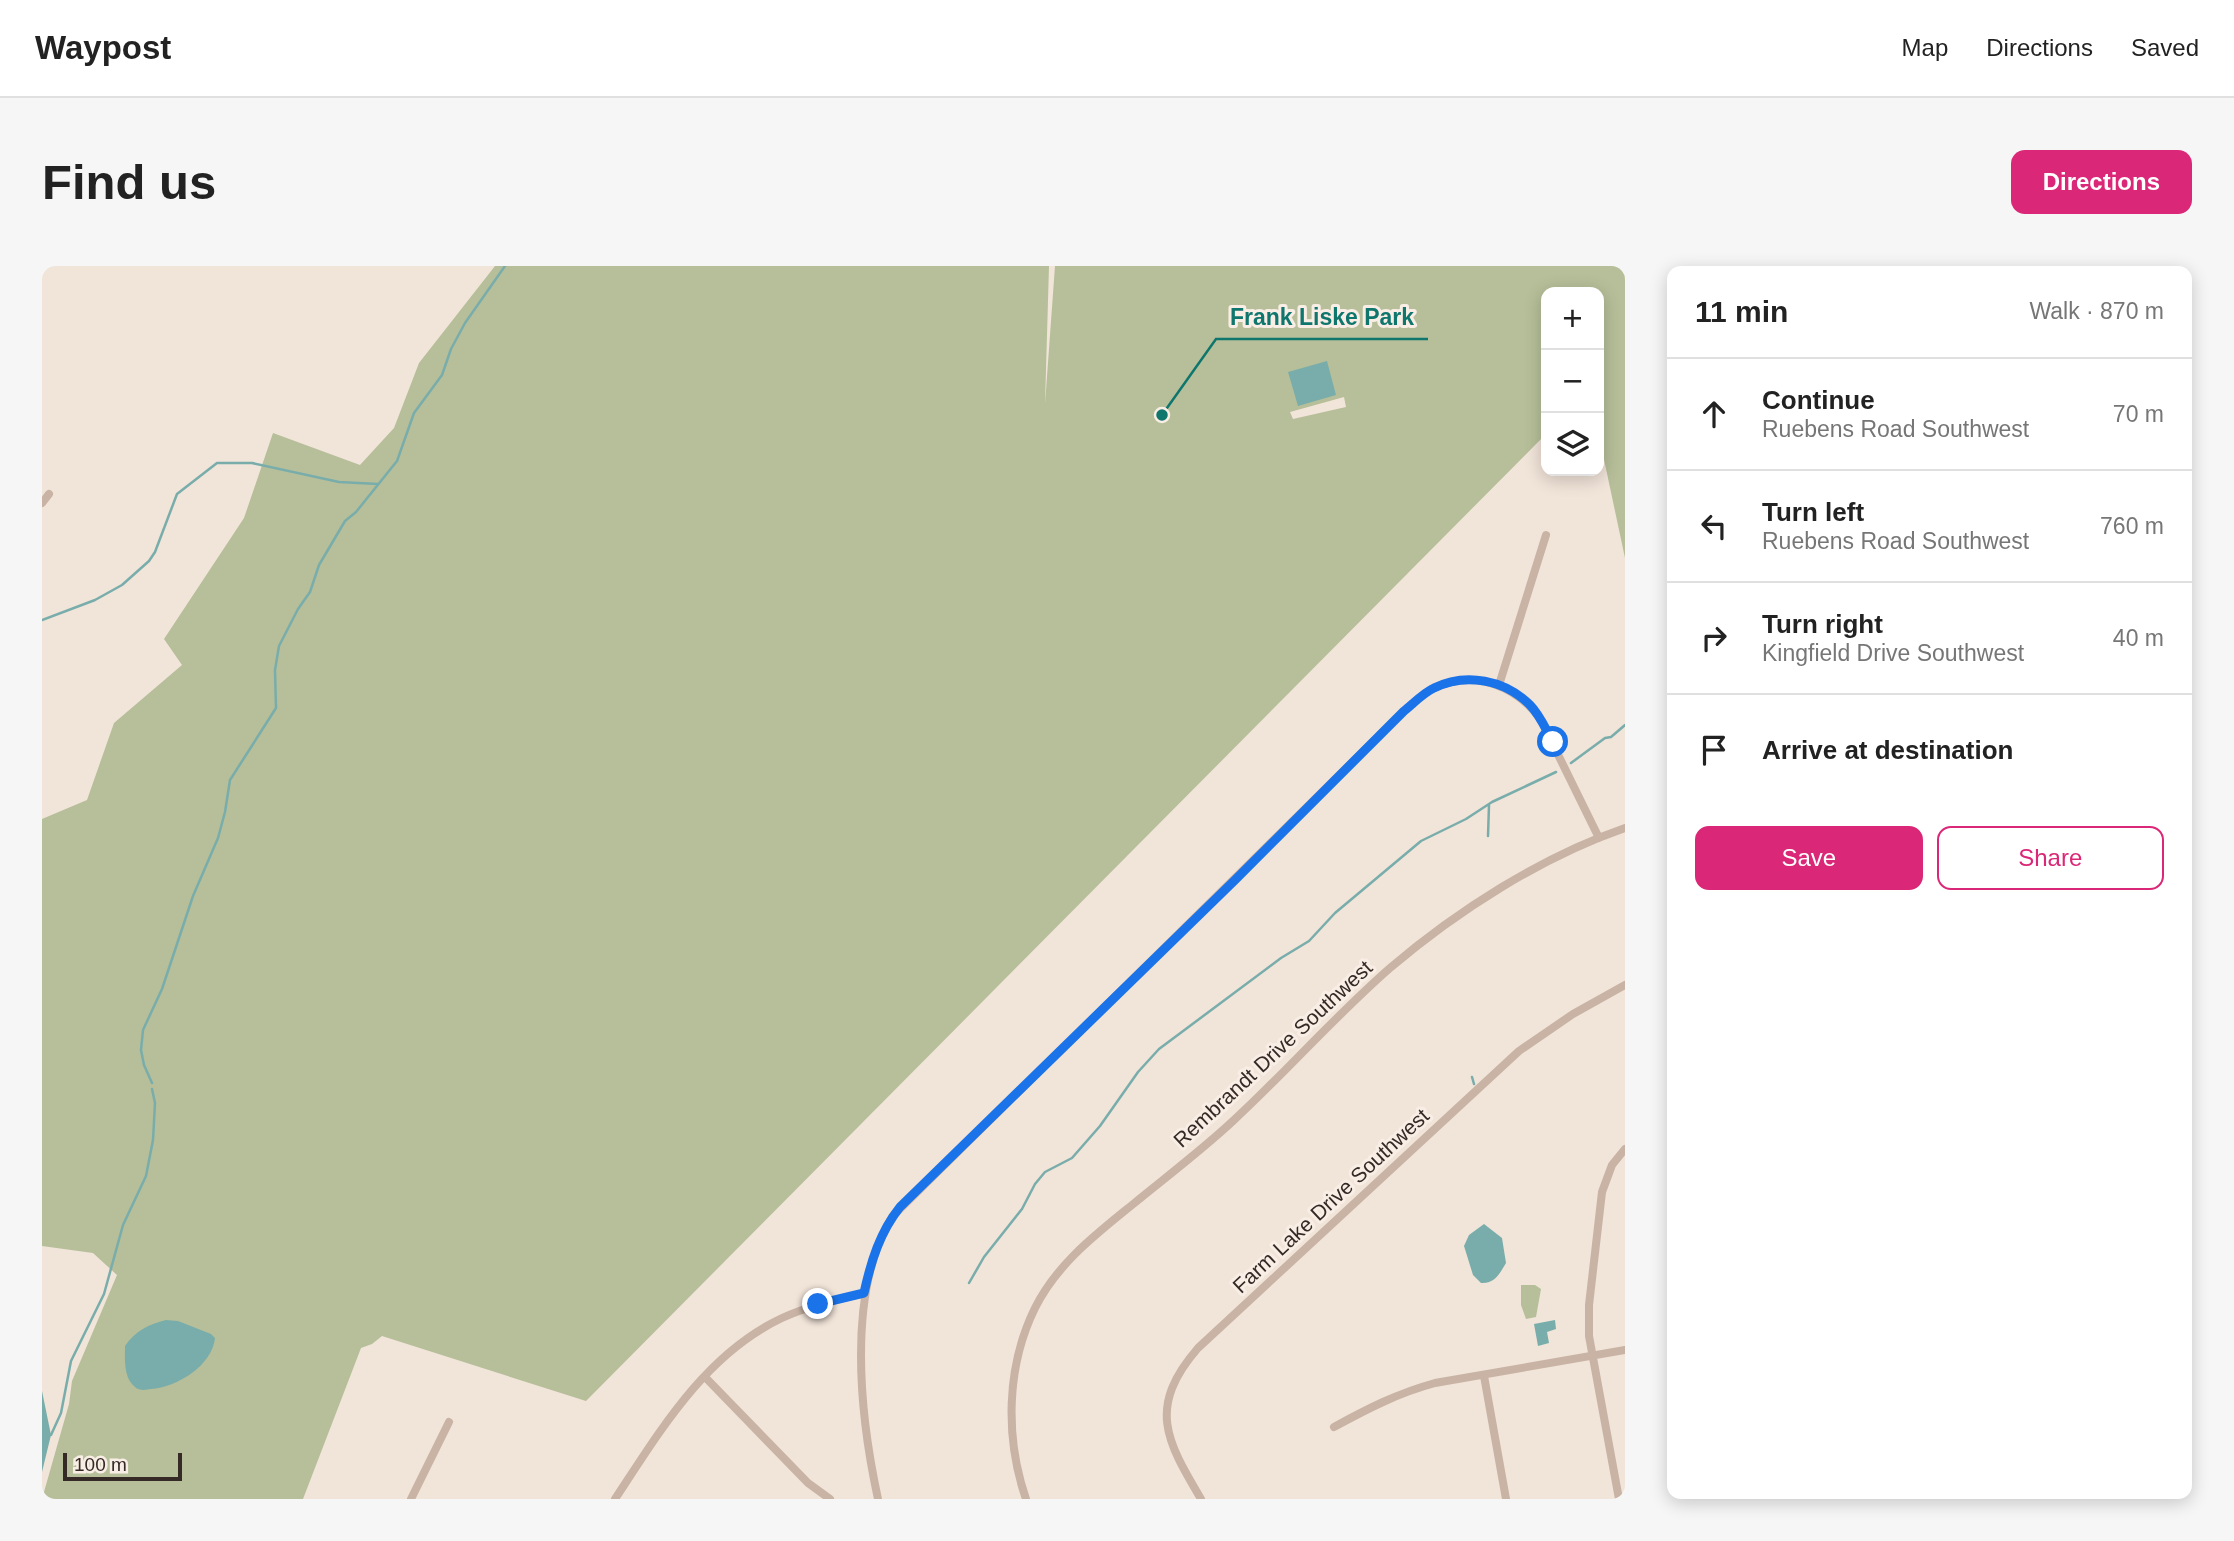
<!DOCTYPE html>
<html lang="en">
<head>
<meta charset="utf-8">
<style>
	body { margin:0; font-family:Arial,sans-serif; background:#f6f6f6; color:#222 }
	.controls { position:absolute; right:21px; top:21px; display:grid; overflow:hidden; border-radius:14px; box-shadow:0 4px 18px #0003 }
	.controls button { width:63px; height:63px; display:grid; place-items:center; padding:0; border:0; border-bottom:2px solid #e0e0e0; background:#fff; color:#222; font:35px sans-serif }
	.scale { position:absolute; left:21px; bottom:18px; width:119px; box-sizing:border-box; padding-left:7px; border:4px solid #352a26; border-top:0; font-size:19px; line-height:24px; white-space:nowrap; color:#352a26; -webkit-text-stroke:5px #f9eee5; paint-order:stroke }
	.stop { position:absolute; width:21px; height:21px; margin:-16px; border:5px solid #1a73e8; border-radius:50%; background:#fff }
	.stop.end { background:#1a73e8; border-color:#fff; box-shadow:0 2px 7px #0008 }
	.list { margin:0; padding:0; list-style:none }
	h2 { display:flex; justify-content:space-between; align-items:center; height:91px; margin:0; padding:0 28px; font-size:30px }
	h2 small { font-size:23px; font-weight:400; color:#767676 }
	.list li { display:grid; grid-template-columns:46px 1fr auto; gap:21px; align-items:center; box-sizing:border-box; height:112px; padding:0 28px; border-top:2px solid #e0e0e0 }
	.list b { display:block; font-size:26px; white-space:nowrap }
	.list p { margin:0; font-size:23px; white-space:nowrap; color:#767676 }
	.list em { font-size:23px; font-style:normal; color:#767676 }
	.actions { display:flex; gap:14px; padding:21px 28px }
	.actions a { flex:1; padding:16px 0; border:2px solid #db2777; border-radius:14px; text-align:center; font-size:24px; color:#db2777 }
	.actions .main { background:#db2777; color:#fff }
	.icon { flex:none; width:38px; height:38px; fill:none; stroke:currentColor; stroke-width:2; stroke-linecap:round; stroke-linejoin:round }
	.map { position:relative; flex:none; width:1583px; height:1233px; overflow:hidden; border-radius:14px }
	header { display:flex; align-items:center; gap:42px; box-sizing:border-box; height:98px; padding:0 35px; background:#fff; border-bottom:2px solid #e0e0e0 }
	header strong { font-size:33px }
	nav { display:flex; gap:38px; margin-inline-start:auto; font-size:24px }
	.intro { display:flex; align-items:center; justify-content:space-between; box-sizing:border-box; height:168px; padding:0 42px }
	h1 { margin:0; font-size:49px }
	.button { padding:18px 32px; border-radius:14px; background:#db2777; color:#fff; font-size:24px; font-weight:700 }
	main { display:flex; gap:42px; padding:0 42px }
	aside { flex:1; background:#fff; border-radius:14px; box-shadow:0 4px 18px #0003 }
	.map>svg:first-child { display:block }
	.green { fill:#b6bf99; fill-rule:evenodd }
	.water { fill:#79adab }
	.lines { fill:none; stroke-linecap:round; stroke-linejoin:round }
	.stream { stroke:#79adab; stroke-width:2.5 }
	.minor { stroke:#c9b3a5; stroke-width:8 }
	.route { stroke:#1a73e8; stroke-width:9 }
	.labels { text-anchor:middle; stroke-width:6; stroke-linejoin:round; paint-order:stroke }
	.street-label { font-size:21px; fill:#352a26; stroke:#f9eee5 }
	.leader { fill:none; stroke:#0f766e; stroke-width:2.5 }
	.callout-dot { fill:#0f766e; stroke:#f9eee5; stroke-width:2.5 }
	.callout-label { font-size:23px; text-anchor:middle; font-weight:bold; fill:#0f766e; stroke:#f9eee5; stroke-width:6; stroke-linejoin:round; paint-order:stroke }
</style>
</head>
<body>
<header>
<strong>Waypost</strong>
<nav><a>Map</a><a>Directions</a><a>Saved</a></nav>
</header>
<div class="intro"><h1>Find us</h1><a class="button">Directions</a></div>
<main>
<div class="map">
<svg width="1583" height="1233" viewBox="0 0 1583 1233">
	<rect width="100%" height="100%" fill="#f1e4d9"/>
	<!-- green -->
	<path class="green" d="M453,0H1007L1003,138L1013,0H1583V292L1557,170V26H1504V168L544,1135L340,1070L330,1078L319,1082L261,1233H0L27,1138L30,1115L75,1009L51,987L0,980V553L45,534L72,457L140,399L122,373L202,252L231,167L318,199L352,162L377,97ZM1302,131L1304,141L1251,153L1248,146Z
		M1479,1019H1493L1499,1023L1494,1051L1484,1053L1479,1039Z"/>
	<!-- water -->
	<path class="water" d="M1285,95L1294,129L1256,140L1246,106Z
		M1442,958L1460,972L1464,997C1458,1007 1453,1018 1439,1017L1431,1009L1422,980L1427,969Z
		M124,1054L136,1055L169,1068L173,1072C170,1100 135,1121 109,1123C104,1124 97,1125 93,1121C81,1111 83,1093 83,1080C93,1065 107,1058 124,1054Z
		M1513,1054L1514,1063L1505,1066L1507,1077L1496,1080L1492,1058Z
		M0,1125L9,1169L0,1206Z"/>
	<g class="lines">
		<!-- stream -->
		<path class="stream" d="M0,354L53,334L80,319L107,295L113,286L135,228L175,197H210L297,216L336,218
			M1529,497L1563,472L1569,471L1583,459
			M1446,570L1447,539
			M1430,811L1432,818
			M110,817L102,799L99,784L101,764L120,723L151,630L176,572L183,546L188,514L234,442L233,404L237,380L256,343L268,326L277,299L303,255L314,246L355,195L372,147L400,109L409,83L423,57L463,0
			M927,1017L942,991L980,943L993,918L1003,906L1030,892L1058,860L1096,806L1117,783L1239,692L1267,675L1293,647L1379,575L1424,553L1450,536L1514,506
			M0,1168L9,1169L19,1147L29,1095L62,1028L81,959L104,910L111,874L113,837L110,823"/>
		<!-- minor -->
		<path class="minor" d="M0,237L7,228
			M1457,419L1504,269
			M1442,1110L1464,1233
			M663,1111L766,1217L788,1233
			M1292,1161C1325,1143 1356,1127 1393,1117L1583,1084
			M369,1233L407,1156
			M573,1233C618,1165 663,1088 740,1052C766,1040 794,1034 822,1027
			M836,1233C818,1150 804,1026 850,951L1362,445C1371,438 1381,427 1392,422C1433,403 1475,420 1499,454L1557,572
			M984,1233C963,1172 964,1101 993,1042C1015,998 1053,969 1090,939C1124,911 1160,884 1192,854C1245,805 1293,750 1348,702C1415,645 1499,591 1583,562
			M1159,1233C1124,1174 1105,1141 1156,1082L1477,785L1531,748L1583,719
			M1577,1233L1547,1070V1039L1560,926L1570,899L1583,883"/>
	</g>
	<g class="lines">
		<!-- route -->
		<path class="route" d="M776,1038L822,1027C829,995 838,966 858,941L1193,614L1362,445C1371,438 1381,427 1392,422C1424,406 1463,414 1488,439C1498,449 1504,464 1511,476"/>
	</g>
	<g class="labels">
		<!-- street labels -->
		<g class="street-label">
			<text transform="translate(1231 788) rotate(-43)" y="7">Rembrandt Drive Southwest</text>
			<text transform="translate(1289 935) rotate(-43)" y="7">Farm Lake Drive Southwest</text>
		</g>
	</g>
	<!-- callouts -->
	<path class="leader" d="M1120 149L1174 73H1386"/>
	<circle class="callout-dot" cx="1120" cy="149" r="7"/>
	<g class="callout-label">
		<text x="1280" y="59">Frank Liske Park</text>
	</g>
</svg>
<div class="controls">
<button>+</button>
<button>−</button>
<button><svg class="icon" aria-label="layers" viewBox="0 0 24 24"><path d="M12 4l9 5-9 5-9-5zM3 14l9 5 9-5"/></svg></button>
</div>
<div class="scale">100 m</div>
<div class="stop" style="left:1511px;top:476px"></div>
<div class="stop end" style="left:776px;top:1038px"></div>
</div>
<aside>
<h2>11 min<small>Walk · 870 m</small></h2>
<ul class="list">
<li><svg class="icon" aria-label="ahead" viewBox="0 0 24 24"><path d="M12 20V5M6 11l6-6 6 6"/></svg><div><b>Continue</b><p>Ruebens Road Southwest</p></div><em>70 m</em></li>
<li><svg class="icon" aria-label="left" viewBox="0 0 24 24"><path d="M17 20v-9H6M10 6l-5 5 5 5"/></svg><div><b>Turn left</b><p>Ruebens Road Southwest</p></div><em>760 m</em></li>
<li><svg class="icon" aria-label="right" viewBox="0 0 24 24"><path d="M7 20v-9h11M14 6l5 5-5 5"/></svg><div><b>Turn right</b><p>Kingfield Drive Southwest</p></div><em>40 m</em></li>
<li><svg class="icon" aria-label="arrive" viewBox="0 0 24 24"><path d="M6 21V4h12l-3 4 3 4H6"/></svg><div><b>Arrive at destination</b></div></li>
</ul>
<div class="actions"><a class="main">Save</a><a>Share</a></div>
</aside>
</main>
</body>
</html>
